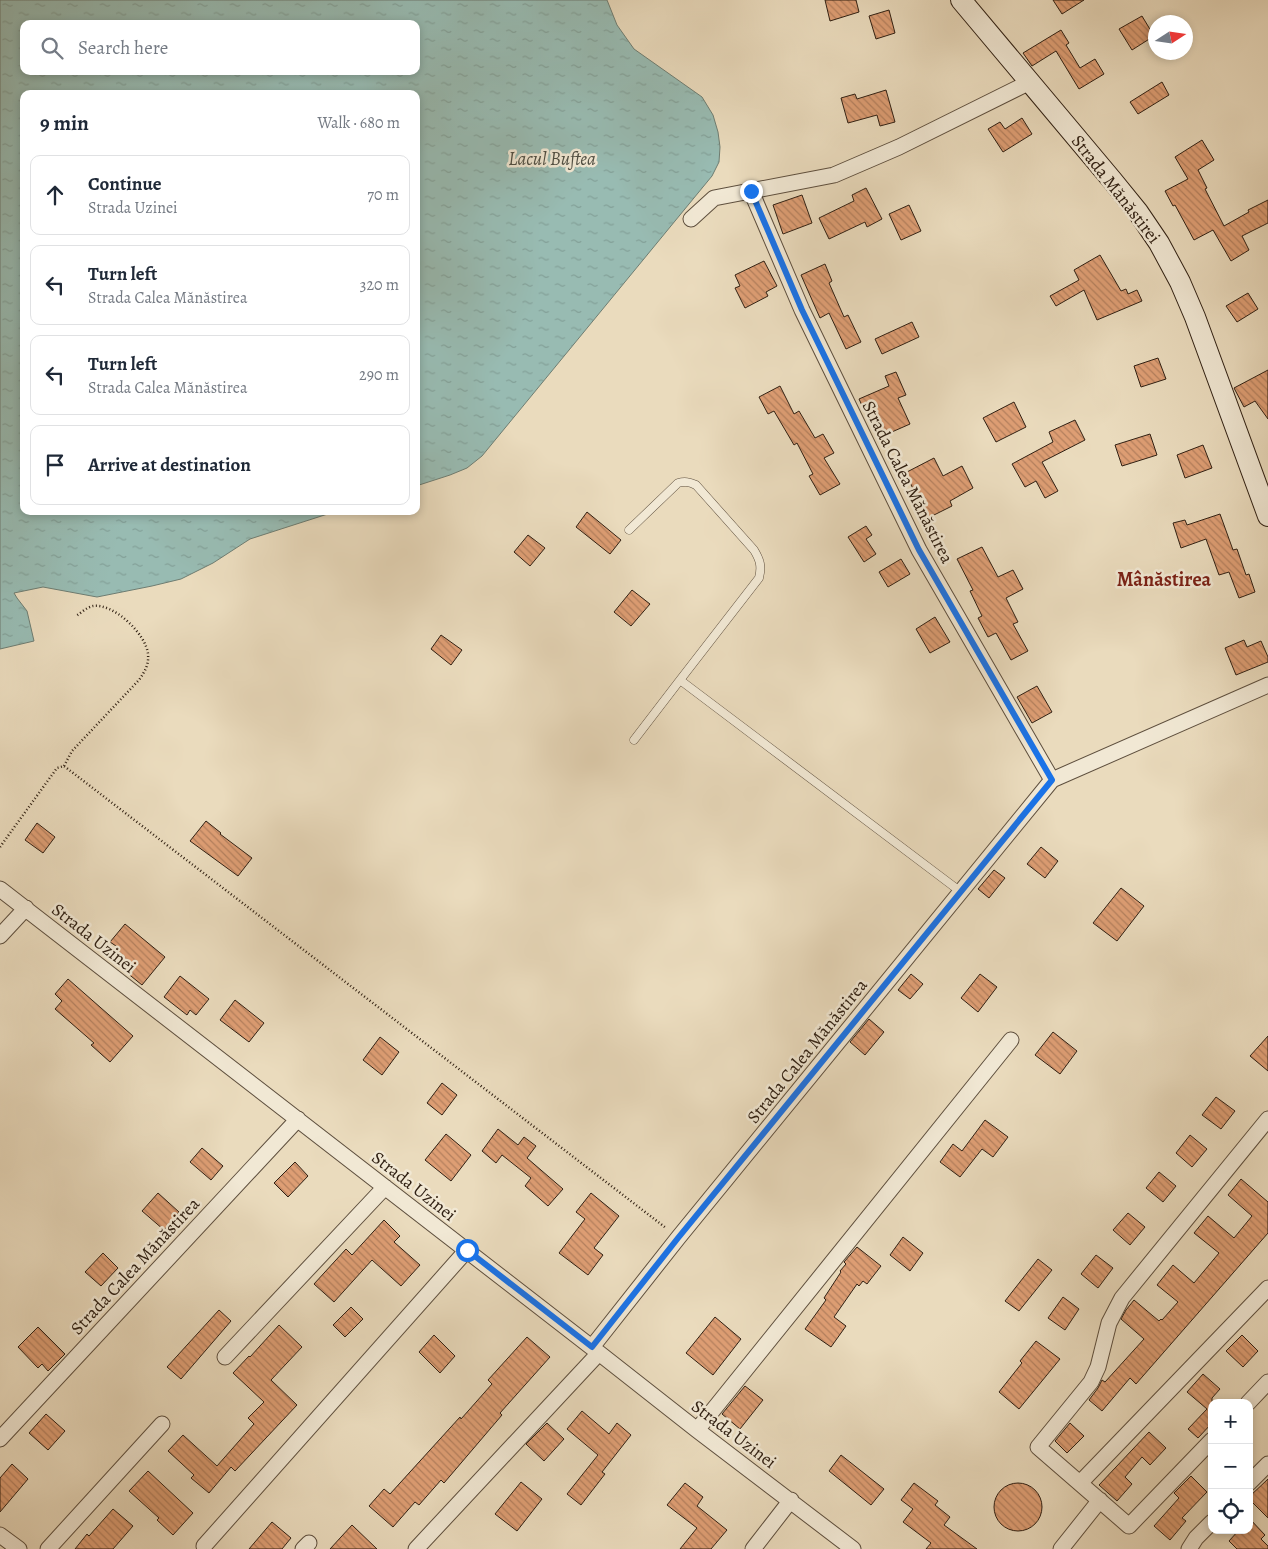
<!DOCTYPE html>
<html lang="en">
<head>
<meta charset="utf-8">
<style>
	body { margin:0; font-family:Alegreya,serif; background:#f6f6f7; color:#1f2937 }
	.controls { position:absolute; right:15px; bottom:15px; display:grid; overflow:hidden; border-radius:10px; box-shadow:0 2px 8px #0003 }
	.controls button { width:45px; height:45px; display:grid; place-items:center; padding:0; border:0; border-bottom:1px solid #e0e1e3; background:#fff; color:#1f2937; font:25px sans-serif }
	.compass { position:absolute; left:1148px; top:15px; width:45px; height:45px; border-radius:50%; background:#fff; box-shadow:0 2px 8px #0003; rotate:78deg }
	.stop { position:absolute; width:15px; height:15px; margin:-11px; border:4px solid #1a73e8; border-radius:50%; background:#fff }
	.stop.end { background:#1a73e8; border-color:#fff; box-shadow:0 1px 5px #0008 }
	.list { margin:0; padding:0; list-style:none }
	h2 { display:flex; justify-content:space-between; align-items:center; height:65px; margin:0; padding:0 20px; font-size:21px }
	h2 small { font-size:16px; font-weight:400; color:#747a83 }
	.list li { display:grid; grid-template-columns:32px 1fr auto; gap:15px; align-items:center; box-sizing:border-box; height:80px; margin:0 10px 10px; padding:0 10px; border:1px solid #e0e1e3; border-radius:10px }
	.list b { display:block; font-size:19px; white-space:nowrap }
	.list p { margin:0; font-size:16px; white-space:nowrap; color:#747a83 }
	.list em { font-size:16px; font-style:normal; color:#747a83 }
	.icon { flex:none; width:28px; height:28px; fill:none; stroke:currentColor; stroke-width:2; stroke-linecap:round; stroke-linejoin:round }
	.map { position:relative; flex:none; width:1268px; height:1549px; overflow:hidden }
	.search { position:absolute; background:#fff; box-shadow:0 2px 8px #0003; left:20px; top:20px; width:400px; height:55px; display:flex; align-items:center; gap:12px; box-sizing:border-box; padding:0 18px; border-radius:10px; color:#747a83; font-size:19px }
	.panel { position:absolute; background:#fff; box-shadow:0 2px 8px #0003; left:20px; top:90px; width:400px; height:425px; border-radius:10px }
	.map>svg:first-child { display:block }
	.water { fill:url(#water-ripples); stroke:#6e7d72; fill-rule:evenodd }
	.building { fill:url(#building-back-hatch); stroke:#302013 }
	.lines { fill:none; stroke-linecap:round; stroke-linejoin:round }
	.lane-casing { stroke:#5e4f3e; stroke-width:9 }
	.street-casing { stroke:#5e4f3e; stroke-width:17 }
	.secondary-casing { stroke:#302013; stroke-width:22 }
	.path { stroke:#302013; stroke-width:2.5; stroke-dasharray:1 2.5; stroke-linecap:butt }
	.lane { stroke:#f1e8d4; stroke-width:8 }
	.street { stroke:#f1e8d4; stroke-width:15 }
	.secondary { stroke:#f1e8d4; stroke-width:20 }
	.route { stroke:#1a73e8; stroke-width:6 }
	.labels { text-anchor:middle; stroke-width:5; stroke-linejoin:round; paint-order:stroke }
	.street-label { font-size:18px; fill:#302013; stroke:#f1e8d4 }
	.water-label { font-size:19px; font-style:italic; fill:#4f4e43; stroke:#f1e8d4 }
	.quarter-label { font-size:20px; font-weight:bold; fill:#7a1f14; stroke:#f1e8d4 }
</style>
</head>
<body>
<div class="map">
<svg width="1268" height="1549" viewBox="0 0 1268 1549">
	<defs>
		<pattern id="water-ripples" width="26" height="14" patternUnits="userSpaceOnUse" patternTransform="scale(1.25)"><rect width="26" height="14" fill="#98bbb2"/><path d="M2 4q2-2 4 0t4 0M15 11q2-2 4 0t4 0" fill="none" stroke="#83a098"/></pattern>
		<pattern id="building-back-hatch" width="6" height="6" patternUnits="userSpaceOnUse" patternTransform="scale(1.25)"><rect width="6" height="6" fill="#de9e74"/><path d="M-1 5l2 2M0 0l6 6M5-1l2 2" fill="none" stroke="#b4805e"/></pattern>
	</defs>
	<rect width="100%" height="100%" fill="#eadbbd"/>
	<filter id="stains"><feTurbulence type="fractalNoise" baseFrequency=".004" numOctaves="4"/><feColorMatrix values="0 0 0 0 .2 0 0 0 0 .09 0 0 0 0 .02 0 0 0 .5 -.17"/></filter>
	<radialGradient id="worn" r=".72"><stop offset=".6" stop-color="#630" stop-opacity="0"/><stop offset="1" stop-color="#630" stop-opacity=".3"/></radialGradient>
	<!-- water -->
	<path class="water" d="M0,0H607L617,25L634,49L702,97L713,115L718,132L720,147L719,162L712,176L482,456L467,468L450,475L416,486V94H24V511H337L250,539L213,563L181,579L152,586L97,597L43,587L14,593L17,598L27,611L34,641L0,649ZM24,24H416V71H24Z"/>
	<!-- building -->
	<path class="building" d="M825,0H856L859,12L830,21Z
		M1053,0H1084L1062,14Z
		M889,10L895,33L876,39L869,16Z
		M1142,16L1154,36L1132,50L1119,29Z
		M1061,30L1069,43L1066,45L1080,68L1095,59L1104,74L1079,89L1056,51L1032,66L1023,53Z
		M1162,82L1169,95L1138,114L1130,102Z
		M886,90L895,122L880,126L877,115L848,123L841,98L855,94L857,99Z
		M1022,118L1032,134L1003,152L988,129L1000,122L1005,129Z
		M1202,140L1214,160L1198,170L1207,188L1205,189L1224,226L1249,212L1248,210L1268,200V223L1242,236L1249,250L1231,261L1213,230L1194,240L1175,205L1173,206L1165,191L1188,179L1175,157Z
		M866,188L882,219L867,227L865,222L829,239L819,218L854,201L852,195Z
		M802,195L812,223L783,234L773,205Z
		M909,205L921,231L901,240L889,214Z
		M1100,255L1121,291L1126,289L1128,294L1137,290L1142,301L1097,320L1084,290L1056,306L1050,296L1079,280L1074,270Z
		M764,261L777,286L766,292L768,296L745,308L735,288L740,286L735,275Z
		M825,264L832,281L829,283L844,317L848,315L861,342L846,349L829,313L820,318L801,275Z
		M1248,293L1258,309L1237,322L1226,306Z
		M912,322L919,337L882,354L875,339Z
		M1158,358L1166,379L1141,387L1134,366Z
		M1268,370V419L1255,401L1244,407L1234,388Z
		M896,372L906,395L898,398L910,424L885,435L873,409L865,412L859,399L889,386L885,376Z
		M780,386L794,414L799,411L815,438L823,434L834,453L824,458L840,484L820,495L809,476L813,474L797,443L794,445L774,411L768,414L759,397Z
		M1014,402L1026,427L996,442L983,418Z
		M1075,420L1085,440L1042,462L1058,491L1045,498L1036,481L1025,487L1012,464L1053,442L1049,432Z
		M1150,434L1157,455L1122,466L1115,445Z
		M1203,445L1212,468L1185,478L1177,455Z
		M934,458L943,476L962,466L973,488L950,501L952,506L928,518L905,473Z
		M587,512L621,540L610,554L576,527Z
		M1220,514L1233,550L1237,549L1246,575L1249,574L1255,592L1239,598L1229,572L1219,575L1206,539L1181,548L1173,523L1185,520L1187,525Z
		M866,526L872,535L866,539L876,554L864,562L848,537Z
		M528,535L545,548L530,566L514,552Z
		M982,547L998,577L1013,570L1023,589L1006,598L1018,622L1013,624L1028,651L1011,660L996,633L988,637L978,618L982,616L970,591L973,590L957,559Z
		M901,559L910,574L888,587L879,572Z
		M632,590L650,604L631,626L614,612Z
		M935,617L950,642L930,653L916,629Z
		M441,635L462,650L451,665L431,649Z
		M1244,640L1247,647L1261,641L1268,657V662L1236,675L1225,648Z
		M1037,686L1052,712L1032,723L1017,697Z
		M206,821L221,833L220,834L252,858L238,876L190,841Z
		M37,823L55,837L43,853L25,840Z
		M1041,847L1058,861L1045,878L1027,864Z
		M994,870L1005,878L989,898L978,889Z
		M1121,888L1144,906L1117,941L1093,923Z
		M125,924L165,957L142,985L110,959L119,948L110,942Z
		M911,974L923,984L910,999L898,990Z
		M980,974L997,987L978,1012L961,998Z
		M180,976L209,999L196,1015L190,1010L187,1015L164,997Z
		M68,979L133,1036L110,1062L91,1045L94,1043L55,1009L62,1001L55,994Z
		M235,1000L264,1023L249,1042L220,1020Z
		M869,1019L884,1032L865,1055L850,1042Z
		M1053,1032L1077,1051L1060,1074L1035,1055Z
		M1268,1036V1071L1250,1056Z
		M380,1037L399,1052L382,1075L363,1060Z
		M442,1083L457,1095L442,1115L427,1103Z
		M1216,1097L1235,1111L1221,1129L1202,1115Z
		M985,1120L1008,1137L993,1157L982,1149L960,1177L940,1162L953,1144L962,1151Z
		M498,1129L518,1145L524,1137L536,1146L527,1158L563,1189L548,1206L525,1186L531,1178L502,1155L496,1163L482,1151Z
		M446,1134L471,1155L451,1181L425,1160Z
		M1190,1135L1207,1149L1192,1167L1176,1153Z
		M202,1148L223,1166L211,1180L190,1162Z
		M295,1162L308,1176L288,1197L274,1183Z
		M1159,1172L1176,1186L1163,1202L1146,1188Z
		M1241,1179L1268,1202V1233L1136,1384L1130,1378L1102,1411L1089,1400L1098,1388L1102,1380L1105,1382L1144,1339L1121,1319L1126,1310L1134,1300L1159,1321L1161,1319L1162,1320L1178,1302L1157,1285L1173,1265L1194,1283L1219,1253L1194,1233L1208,1216L1234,1238L1252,1216L1228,1195Z
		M158,1193L179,1212L164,1230L142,1211Z
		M591,1193L619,1216L594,1248L603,1255L588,1275L559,1253L585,1219L576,1212Z
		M1128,1213L1145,1227L1130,1245L1113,1230Z
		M384,1220L400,1236L394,1242L420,1265L401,1286L372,1260L334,1302L314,1284L346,1249L352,1255Z
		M903,1237L923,1253L910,1271L890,1255Z
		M857,1247L881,1266L867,1284L863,1281L859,1286L857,1284L834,1317L846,1326L831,1347L805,1329L826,1300L824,1298L841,1272L840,1271L846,1264L844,1262Z
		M103,1253L118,1268L101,1286L85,1272Z
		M1096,1255L1113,1268L1098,1288L1081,1274Z
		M1038,1259L1052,1270L1019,1311L1005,1301Z
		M1063,1297L1079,1309L1065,1330L1048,1318Z
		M351,1307L363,1319L345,1337L333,1325Z
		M219,1310L231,1321L181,1379L167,1367Z
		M715,1317L741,1339L713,1375L686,1353Z
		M279,1325L302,1347L271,1380L297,1405L235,1471L231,1467L209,1493L191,1478L194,1475L168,1451L183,1435L217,1466L254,1424L248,1418L264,1402L233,1373L249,1356L250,1357Z
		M38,1327L65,1354L48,1371L42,1364L38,1368L18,1347Z
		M434,1335L455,1356L440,1373L419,1352Z
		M1242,1335L1258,1351L1243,1367L1226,1351Z
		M527,1337L550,1357L500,1413L502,1415L444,1483L441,1480L419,1505L415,1502L393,1527L369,1506L384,1489L390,1494L460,1417L461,1419L492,1384L488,1380Z
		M1036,1341L1060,1359L1019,1409L999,1392L1022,1363L1020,1361Z
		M1203,1374L1220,1389L1212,1398V1423L1198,1438L1188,1429L1207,1409L1187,1392Z
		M745,1386L763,1400L740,1429L722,1414Z
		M582,1411L609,1434L617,1423L631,1435L602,1472L605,1474L581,1505L567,1494L598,1455L567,1429Z
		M46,1414L65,1431L48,1450L29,1433Z
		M547,1423L564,1439L544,1461L526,1444Z
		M1070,1423L1084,1436L1067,1453L1055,1441Z
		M1149,1432L1166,1448L1150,1465L1142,1457L1125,1477L1132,1484L1117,1501L1099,1485Z
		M841,1455L884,1489L871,1505L829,1471Z
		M12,1464L28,1479L0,1512V1478Z
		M148,1471L193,1513L173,1535L157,1520L159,1518L129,1491Z
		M1191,1476L1207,1492L1182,1518L1186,1521L1170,1540L1154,1526L1179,1498L1174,1493Z
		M1268,1479V1518L1249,1499V1497Z
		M521,1482L542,1499L517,1531L495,1514Z
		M994 1507a24 24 0 1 1 48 0a24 24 0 1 1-48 0Z
		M685,1483L703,1497L697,1506L727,1530L711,1549H680L697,1528L667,1505Z
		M914,1483L938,1501L935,1505L950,1517L944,1525L977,1549H926L931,1543L903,1522L913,1509L901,1500Z
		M113,1509L133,1526L113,1549H75L87,1534L89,1536Z
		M1249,1518L1265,1535L1261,1539L1268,1546V1549H1237L1229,1541L1239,1530H1249Z
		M272,1522L291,1538L282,1549H249Z
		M352,1525L377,1549H330Z"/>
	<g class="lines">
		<!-- lane casing -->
		<g class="lane-casing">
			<path id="lane" d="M629,530L678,483C685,481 689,482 696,485L754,550C760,560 762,566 759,578L680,680L961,892
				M634,740L680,680"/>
		</g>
		<!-- street casing -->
		<g class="street-casing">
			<path id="street" d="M751,191L802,310L919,550L1052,780
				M691,219L714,198L834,175L899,147L1030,82
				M0,889L599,1353L697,1430L853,1549
				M0,936L26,908
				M592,1347L678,1238L1052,780L1268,685
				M225,1357L385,1187
				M1248,1403L1268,1382
				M697,1430L1011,1040
				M0,1439L298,1119
				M1212,1440L1129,1526L1038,1447L1091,1382L1098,1367L1109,1323L1122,1298L1268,1119
				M1080,1483L1268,1288
				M1249,1483L1268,1464
				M0,1535L19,1549
				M204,1546L467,1250
				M48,1549L162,1424
				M303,1549L309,1543
				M416,1549L599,1353
				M753,1549L791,1500
				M1061,1549L1100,1500
				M1189,1549L1196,1538L1212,1522"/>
		</g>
		<!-- secondary casing -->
		<g class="secondary-casing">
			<path id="secondary" d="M961,0L1112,180L1138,212L1159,243L1180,282L1195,317L1268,516"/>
		</g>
		<!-- path -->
		<path class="path" d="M64,766L72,751L139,680C145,671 149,665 148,654C146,634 114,603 93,606C87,607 81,613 76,616
			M0,847L57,768L64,766L666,1228"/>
		<!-- lane -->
		<use href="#lane" class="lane"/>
		<!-- street -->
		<use href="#street" class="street"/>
		<!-- secondary -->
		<use href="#secondary" class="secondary"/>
	</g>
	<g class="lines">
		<!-- route -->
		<path class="route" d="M467,1250L592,1347L678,1238L1052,780L919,550L802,310L751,191"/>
	</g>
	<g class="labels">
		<!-- street labels -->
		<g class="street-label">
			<text transform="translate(1116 189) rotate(52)" y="6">Strada Mănăstirei</text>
			<text transform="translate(908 482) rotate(63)" y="6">Strada Calea Mănăstirea</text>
			<text transform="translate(94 938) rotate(38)" y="6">Strada Uzinei</text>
			<text transform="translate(807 1051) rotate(-51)" y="6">Strada Calea Mănăstirea</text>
			<text transform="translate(414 1186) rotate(38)" y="6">Strada Uzinei</text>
			<text transform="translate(135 1266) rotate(-47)" y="6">Strada Calea Mănăstirea</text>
			<text transform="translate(734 1434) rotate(37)" y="6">Strada Uzinei</text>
		</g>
		<!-- water labels -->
		<g class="water-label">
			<text x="552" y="165">Lacul Buftea</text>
		</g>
		<!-- quarter labels -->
		<g class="quarter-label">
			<text x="1164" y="586">Mânăstirea</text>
		</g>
	</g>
	<rect width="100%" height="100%" filter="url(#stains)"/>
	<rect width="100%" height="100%" fill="url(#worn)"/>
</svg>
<div class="controls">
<button>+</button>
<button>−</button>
<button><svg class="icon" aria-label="locate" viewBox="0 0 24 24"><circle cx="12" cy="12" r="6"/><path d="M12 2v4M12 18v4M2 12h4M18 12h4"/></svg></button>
</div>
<svg class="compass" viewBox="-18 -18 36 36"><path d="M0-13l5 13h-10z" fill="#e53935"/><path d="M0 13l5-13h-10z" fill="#747a83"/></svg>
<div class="stop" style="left:467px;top:1250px"></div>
<div class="stop end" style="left:751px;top:191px"></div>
<div class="search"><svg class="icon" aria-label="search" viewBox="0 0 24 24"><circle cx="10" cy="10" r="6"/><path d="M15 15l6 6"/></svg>Search here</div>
<section class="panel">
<h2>9 min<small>Walk · 680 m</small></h2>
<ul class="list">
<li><svg class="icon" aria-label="ahead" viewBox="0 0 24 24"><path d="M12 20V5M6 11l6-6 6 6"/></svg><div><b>Continue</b><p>Strada Uzinei</p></div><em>70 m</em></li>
<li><svg class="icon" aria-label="left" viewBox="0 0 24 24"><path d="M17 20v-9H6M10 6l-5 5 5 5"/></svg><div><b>Turn left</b><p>Strada Calea Mănăstirea</p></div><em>320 m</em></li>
<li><svg class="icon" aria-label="left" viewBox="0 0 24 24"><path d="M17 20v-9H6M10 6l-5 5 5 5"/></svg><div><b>Turn left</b><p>Strada Calea Mănăstirea</p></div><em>290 m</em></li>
<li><svg class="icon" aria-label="arrive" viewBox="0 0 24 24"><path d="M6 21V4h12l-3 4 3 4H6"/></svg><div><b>Arrive at destination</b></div></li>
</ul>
</section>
</div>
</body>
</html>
